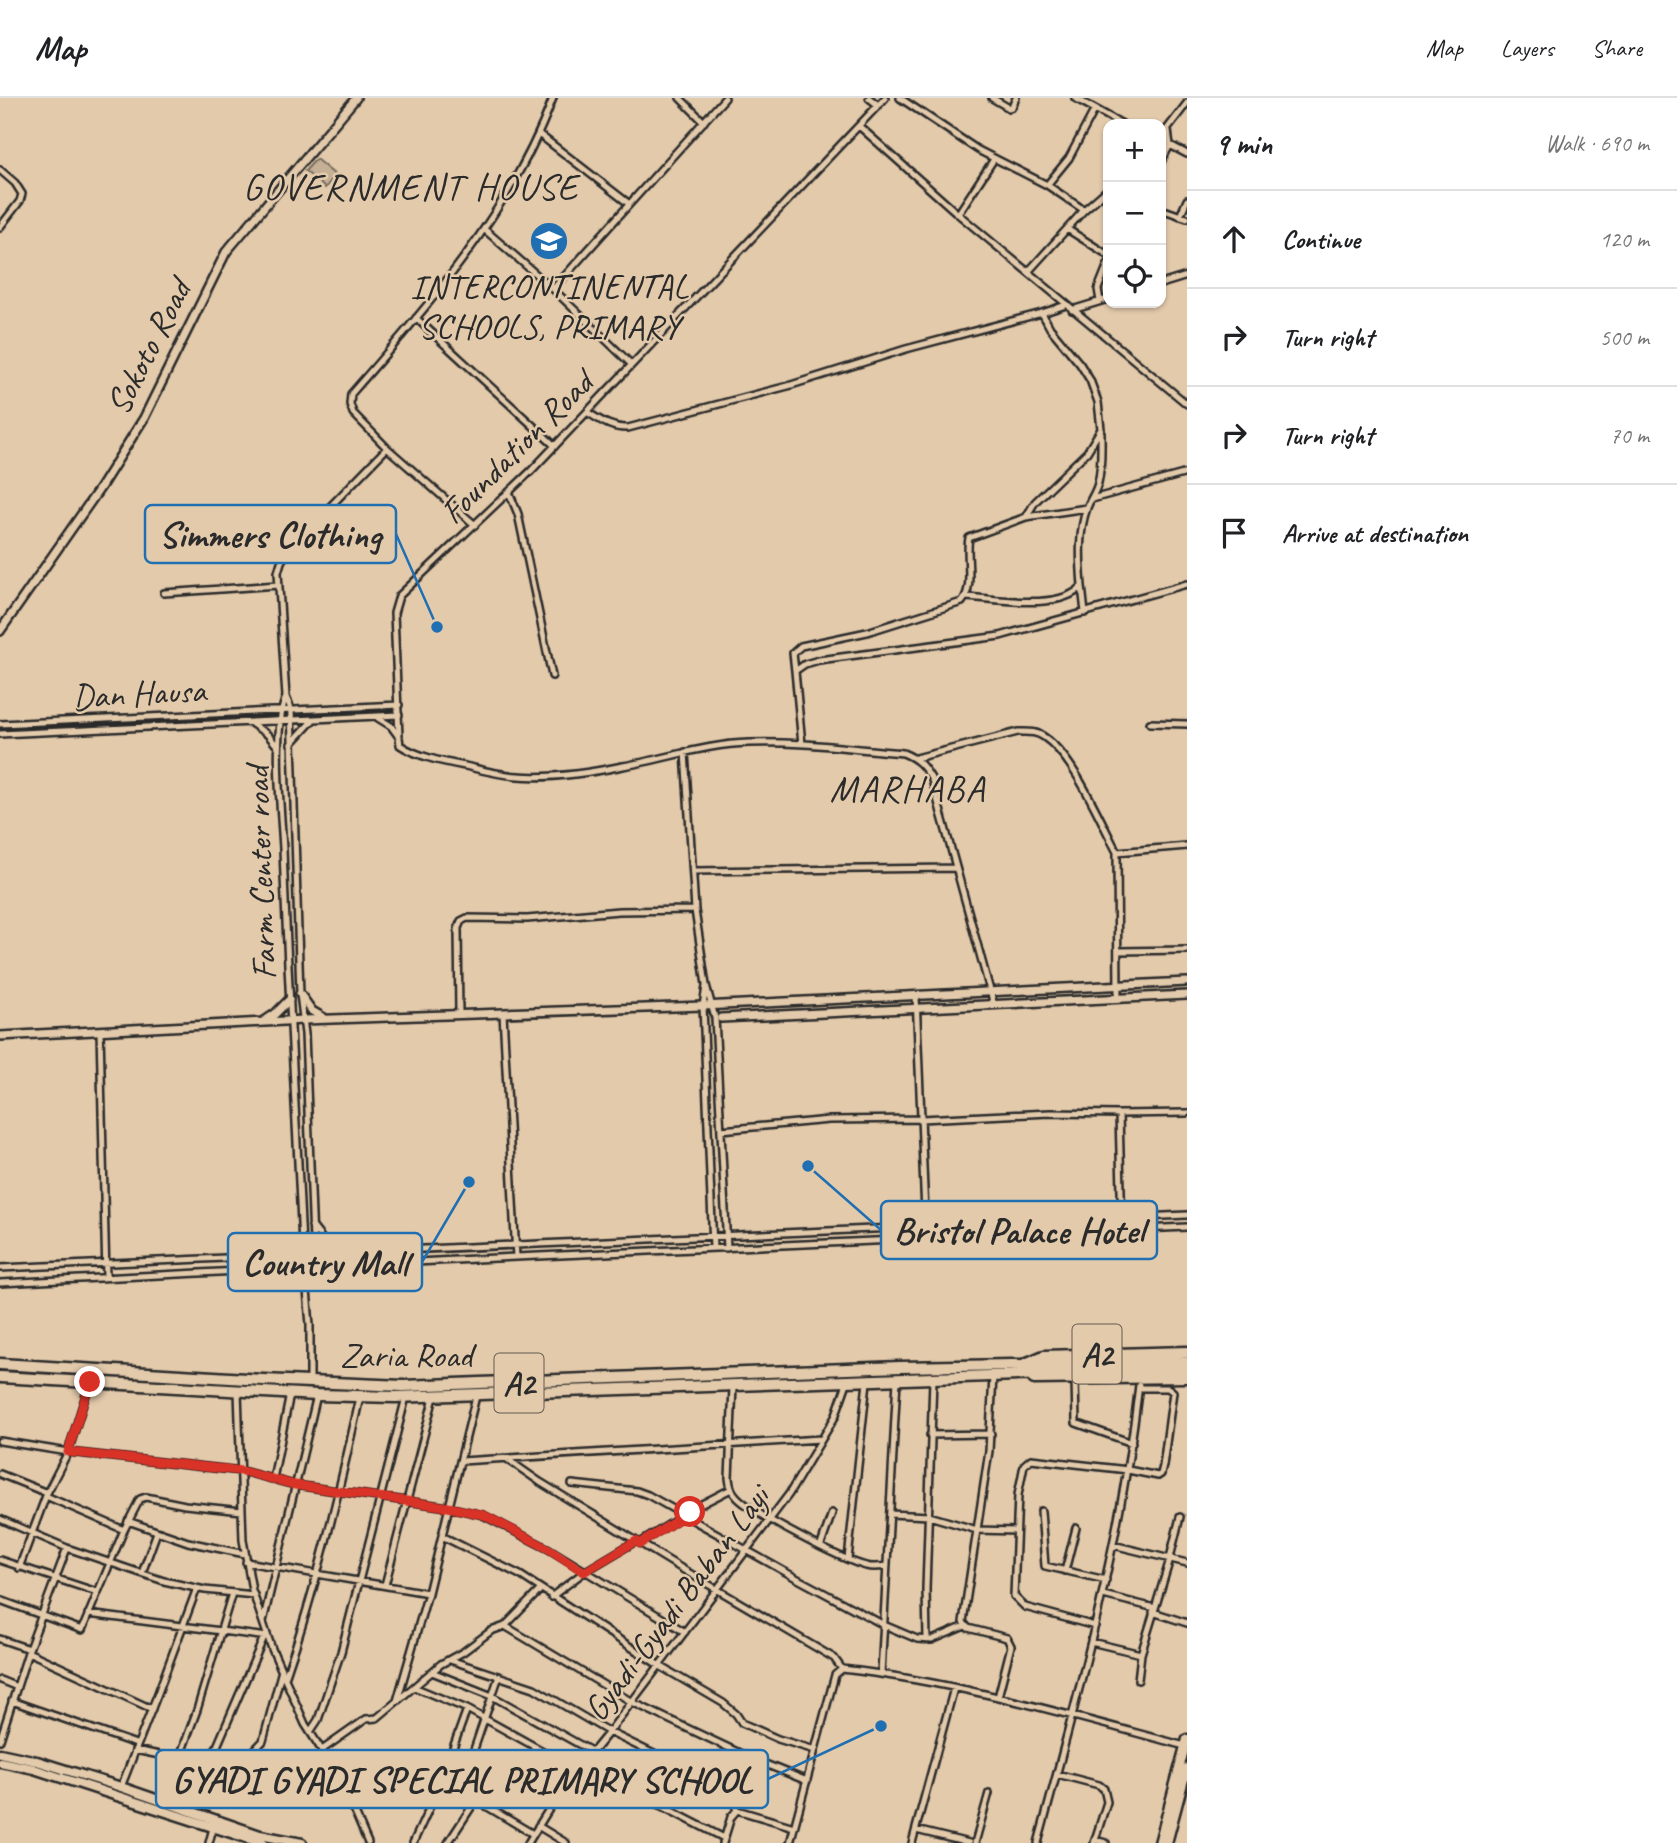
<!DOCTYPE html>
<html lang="en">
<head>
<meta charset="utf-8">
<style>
	body { margin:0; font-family:Caveat,sans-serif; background:#f2f2f2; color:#202124 }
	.controls { position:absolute; right:21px; top:21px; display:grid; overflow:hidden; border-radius:14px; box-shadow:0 2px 5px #0004 }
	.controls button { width:63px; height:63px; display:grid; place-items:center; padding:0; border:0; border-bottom:2px solid #e0e0e0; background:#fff; color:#202124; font:35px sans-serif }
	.stop { position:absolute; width:21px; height:21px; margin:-16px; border:5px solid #d93025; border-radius:50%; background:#fff }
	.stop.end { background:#d93025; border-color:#fff; box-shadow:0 2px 7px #0008 }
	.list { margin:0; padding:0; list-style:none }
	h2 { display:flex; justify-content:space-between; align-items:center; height:91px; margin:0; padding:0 28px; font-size:30px }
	h2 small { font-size:23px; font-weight:400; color:#757577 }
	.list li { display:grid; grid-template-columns:46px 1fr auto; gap:21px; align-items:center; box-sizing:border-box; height:98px; padding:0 28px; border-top:2px solid #e0e0e0 }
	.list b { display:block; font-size:26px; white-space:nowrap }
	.list em { font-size:23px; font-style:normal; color:#757577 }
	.icon { flex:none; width:38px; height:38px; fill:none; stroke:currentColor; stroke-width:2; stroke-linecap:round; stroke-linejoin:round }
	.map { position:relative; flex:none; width:1187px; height:1745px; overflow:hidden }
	header { display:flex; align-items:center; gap:42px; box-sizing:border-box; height:98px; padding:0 35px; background:#fff; border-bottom:2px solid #e0e0e0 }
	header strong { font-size:33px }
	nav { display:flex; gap:38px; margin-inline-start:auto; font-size:24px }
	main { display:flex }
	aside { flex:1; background:#fff }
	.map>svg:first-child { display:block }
	.green { fill:#c5b096; stroke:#786e60; stroke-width:2 }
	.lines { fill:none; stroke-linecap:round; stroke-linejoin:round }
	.minor-casing { stroke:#2b2b2b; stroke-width:10 }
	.tertiary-casing { stroke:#2b2b2b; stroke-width:12 }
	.secondary-casing { stroke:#2b2b2b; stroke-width:13 }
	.trunk-casing { stroke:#2b2b2b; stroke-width:15 }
	.minor { stroke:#e3caab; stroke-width:5 }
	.tertiary { stroke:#e3caab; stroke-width:7 }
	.secondary { stroke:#e3caab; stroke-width:8 }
	.trunk { stroke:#e3caab; stroke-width:10 }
	.route { stroke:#d93025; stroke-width:9 }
	.labels { text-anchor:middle; stroke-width:5; stroke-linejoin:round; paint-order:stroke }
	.shield { fill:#e3caab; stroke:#625b51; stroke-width:2 }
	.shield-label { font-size:33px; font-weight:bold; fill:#2b2b2b }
	.poi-label { font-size:35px; fill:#2b2b2b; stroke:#e3caab }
	.street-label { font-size:35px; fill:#2b2b2b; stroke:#e3caab }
	.neighbourhood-label { font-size:37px; letter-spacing:2px; fill:#2b2b2b; stroke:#e3caab }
	.leader { fill:none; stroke:#1f6fb2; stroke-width:2.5 }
	.callout-dot { fill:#1f6fb2; stroke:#e3caab; stroke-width:2.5 }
	.callout { fill:#e3caab; stroke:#1f6fb2; stroke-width:2.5 }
	.callout-label { font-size:37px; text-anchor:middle; font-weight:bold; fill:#2b2b2b }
</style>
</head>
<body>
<header>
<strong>Map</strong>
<nav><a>Map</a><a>Layers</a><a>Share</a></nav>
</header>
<main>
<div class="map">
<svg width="1187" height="1745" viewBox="0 0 1187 1745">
	<rect width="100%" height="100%" fill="#e3caab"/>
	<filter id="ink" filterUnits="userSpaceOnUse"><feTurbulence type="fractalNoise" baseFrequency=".0143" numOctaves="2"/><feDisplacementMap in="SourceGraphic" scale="14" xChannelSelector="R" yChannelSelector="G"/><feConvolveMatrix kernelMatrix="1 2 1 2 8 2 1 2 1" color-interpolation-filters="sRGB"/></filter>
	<g filter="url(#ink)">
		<!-- green -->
		<path class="green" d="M316,61L335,77L325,90L305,73Z"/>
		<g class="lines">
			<!-- minor casing -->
			<g class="minor-casing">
				<path id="minor" d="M680,0L704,24
					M869,0L878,7
					M885,0L531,373L399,498L394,515L399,639L400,647C418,659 444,664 465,668C482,672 500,677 518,678C552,681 589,675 623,668C666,661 706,646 749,645C800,643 852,651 903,655C918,661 924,668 932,682L994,907
					M900,0L978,52L1047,87L1084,112
					M992,0L1009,10L1012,9L1016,0
					M1075,0L1122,26
					M859,28L958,116L1187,306
					M1168,32L1170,47L1187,56
					M540,37L628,105
					M1161,39L1187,5
					M1161,64L1170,47
					M0,72L15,85L22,96L20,103L0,129
					M1047,87L1069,60L1095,11
					M1161,111L1187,120
					M958,116L994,61
					M1180,118L1187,102
					M484,131L553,191L631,266
					M1067,131L1108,157
					M1028,174L1084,112L1108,91
					M1161,186L1187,178
					M553,191L725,0
					M1100,203L1098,191L1108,166
					M1072,212L1108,201
					M416,220L555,348
					M587,314C600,322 612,331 628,330L788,288L906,251L1042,215L1066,207
					M509,394L518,416L552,578
					M1092,401L1187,375
					M1026,419L1087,410
					M475,427L387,350L353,315L350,306L351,296C429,207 512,112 553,0
					M1082,488L1085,515
					M164,495L278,487
					M966,499C996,501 1061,513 1082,488C1080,463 1078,434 1087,410C1090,401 1096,394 1098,385C1102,369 1101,351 1101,335
					M795,573L793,555L801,548L867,534L962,504C975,488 965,459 969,440L1026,419L1035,404L1087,354L1101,331L1098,304L1090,282L1080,266L1050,230L1042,215
					M286,599C272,632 281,713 283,751C288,891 297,1030 303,1170L306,1180L314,1169L305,936L300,896L291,611L286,599L278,474L281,464L289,451L387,350
					M378,620L391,628L399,639
					M1150,625L1187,626
					M0,626L399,607
					M252,626L268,637L278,649
					M0,636L399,617
					M291,646L313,622
					M802,646L795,573L805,566L819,562L1000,538L1187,486
					M685,654L695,812L706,887L715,920L727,1150
					M916,660L1018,634C1028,634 1036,633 1044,639C1074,659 1100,722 1117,754
					M693,773L956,770
					M1118,853L1187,852
					M706,888L703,908L713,1150
					M916,898L926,1140
					M1118,900L1117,754L1187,748
					M503,915L516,1159
					M459,917L458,830L461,823L467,820L527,821L619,813L695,812
					M100,933L106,1179
					M721,1032L829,1022L921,1021L1050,1015L1119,1016
					M312,1128L327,1147L339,1155
					M1122,1132L1119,1016L1187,1015
					M0,1170L1187,1117
					M306,1180L310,1227V1284
					M0,1185L516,1159L1187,1129
					M993,1278L989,1353L963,1524L968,1530L1007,1540L1011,1548L998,1599
					M1075,1281L1076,1325L1132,1345
					M733,1289L729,1380C730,1388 731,1393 737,1399C753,1416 842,1462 866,1468C872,1470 880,1469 887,1468
					M238,1293L243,1442L252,1492L272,1551L305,1626L342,1684L368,1745
					M930,1337L991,1336
					M0,1343L68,1354L242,1373L295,1387L448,1409L483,1417L549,1451L685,1534
					M507,1361L540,1384L684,1472L834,1560L842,1571
					M461,1363L821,1341
					M0,1376L47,1395
					M273,1381L290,1296
					M572,1386L637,1393L648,1397L798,1481L884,1527L917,1541L932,1542L965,1528
					M46,1398L124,1432
					M1041,1413L1045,1468L1106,1482
					M890,1416L929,1418L977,1432L1016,1433
					M0,1421L67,1450L164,1483L205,1492L254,1497
					M128,1423L188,1444L245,1456
					M442,1438L520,1477L660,1568L723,1605L736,1616L742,1625L778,1641L815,1652
					M640,1445L698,1408L731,1391
					M821,1447L832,1415
					M1113,1447L1187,1465
					M848,1461L867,1284
					M0,1462L97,1494
					M246,1464L428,1495
					M19,1470L47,1395L68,1354L90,1284
					M1065,1473L1076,1430
					M142,1475L157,1434
					M385,1487L434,1299
					M1103,1497L1155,1510
					M551,1499L584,1474L636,1443
					M0,1502L82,1532L124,1432L140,1401L146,1399L185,1407L242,1413
					M1153,1514L1187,1525
					M88,1516L268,1539
					M263,1524L317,1297
					M505,1528L632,1604L748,1659L807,1683
					M1095,1528L1025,1509L1014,1498L1018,1397L1024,1367L1031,1361L1128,1372L1158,1378L1161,1376L1163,1368L1173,1294L1168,1290H1139
					M0,1541L29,1551
					M927,1542L926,1491L933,1281
					M1091,1544L1141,1556L1168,1468L1180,1419
					M28,1554L152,1611
					M450,1562L534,1590L609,1634L709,1683L730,1697L737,1712
					M432,1574L492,1598L593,1654
					M881,1576L897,1282
					M285,1580C317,1488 339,1394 360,1299
					M0,1582L17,1589
					M1138,1582L1141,1556
					M414,1589L467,1611L577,1672
					M12,1603L136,1646
					M397,1603L428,1495L476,1298
					M310,1634L318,1622L341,1554L406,1299
					M0,1642L29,1551L67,1450
					M135,1652L209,1667L225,1669L244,1667L246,1661C271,1667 297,1690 325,1688C330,1688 336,1684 341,1682
					M322,1652L366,1621L377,1620L441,1566L463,1554L491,1533L505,1528L540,1492
					M179,1661L197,1612L232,1495
					M246,1661L263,1643L282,1572
					M586,1661L648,1701L724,1740
					M209,1667L264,1539
					M1057,1676L1099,1687L1104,1691L1107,1704L1094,1745
					M441,1682L509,1686L559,1695
					M450,1683L476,1702L533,1736
					M463,1684L499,1578
					M121,1689L158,1595L197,1490
					M538,1728L566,1745
					M916,1732L969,1745
					M1095,1742L1106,1745
					M209,1745L213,1730
					M413,1745L439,1689L467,1611
					M448,1745L476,1702
					M528,1745L559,1695L609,1634L789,1396L835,1319L847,1285
					M723,1745L731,1719L737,1712L794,1729
					M790,1745L835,1577L842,1571C959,1584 1072,1618 1185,1648
					M912,1745L954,1590
					M975,1745L989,1695
					M1038,1745C1079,1594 1121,1443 1139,1287"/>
			</g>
			<!-- tertiary casing -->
			<g class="tertiary-casing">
				<path id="tertiary" d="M0,533L100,390L144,320L226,154L356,0
					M300,896L312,913L324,920
					M721,920L1187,897
					M263,924L275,916L289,902
					M0,938L304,922L703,908L1187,884"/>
			</g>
			<!-- secondary casing -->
			<g class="secondary-casing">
				<path id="secondary" d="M0,1655L37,1663L121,1689L260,1737L302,1745
					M0,1664L34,1671L262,1745
					M1159,1745L1187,1641
					M1167,1745L1187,1670"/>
			</g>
			<!-- trunk casing -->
			<g class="trunk-casing">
				<path id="trunk" d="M0,1266L263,1282L403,1288L900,1269L1187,1264
					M1025,1266L1044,1258L1187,1254
					M0,1279L317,1297L395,1299L1187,1271
					M1034,1281L1187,1279"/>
			</g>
			<!-- minor -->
			<use href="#minor" class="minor"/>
			<!-- tertiary -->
			<use href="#tertiary" class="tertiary"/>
			<!-- secondary -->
			<use href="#secondary" class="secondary"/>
			<!-- trunk -->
			<use href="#trunk" class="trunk"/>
		</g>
	</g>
	<g class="lines" filter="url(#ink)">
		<!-- route -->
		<path class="route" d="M90,1284L68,1354L242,1373L295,1387L448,1409L484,1417L549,1451L584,1474L636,1443L640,1446L690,1414"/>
	</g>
	<!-- icons -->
	<defs>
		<g id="school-disc" transform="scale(2.0125)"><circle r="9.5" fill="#1f6fb2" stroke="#e3caab"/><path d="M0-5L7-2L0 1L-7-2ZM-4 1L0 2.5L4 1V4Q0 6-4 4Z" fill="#fff"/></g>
	</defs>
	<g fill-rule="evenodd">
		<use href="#school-disc" x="549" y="143"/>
	</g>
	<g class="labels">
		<!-- shield labels -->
		<g class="shield">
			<rect x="1072.5" y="1226.5" width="49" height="59" rx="5"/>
			<rect x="494.5" y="1255.5" width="49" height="59" rx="5"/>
		</g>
		<g class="shield-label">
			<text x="1097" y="1268">A2</text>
			<text x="519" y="1297">A2</text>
		</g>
		<!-- poi labels -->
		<g class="poi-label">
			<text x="549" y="200">INTERCONTINENTAL<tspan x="549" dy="40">SCHOOLS, PRIMARY</tspan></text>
		</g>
		<!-- street labels -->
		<g class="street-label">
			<text transform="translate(148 249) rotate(-63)" y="12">Sokoto Road</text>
			<text transform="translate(516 349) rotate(-45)" y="12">Foundation Road</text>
			<text transform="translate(139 595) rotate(-3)" y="12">Dan Hausa</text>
			<text transform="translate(260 775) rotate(-92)" y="12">Farm Center road</text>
			<text x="406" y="1269">Zaria Road</text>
			<text transform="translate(676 1505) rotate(-53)" y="12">Gyadi-Gyadi Baban Layi</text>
		</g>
		<!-- neighbourhood labels -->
		<g class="neighbourhood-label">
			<text x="411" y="101">GOVERNMENT HOUSE</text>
			<text x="908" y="703">MARHABA</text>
		</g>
	</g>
	<!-- callouts -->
	<path class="leader" d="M437 529L396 436M808 1068L881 1132M469 1084L422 1164M881 1628L768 1681"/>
	<g class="callout-dot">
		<circle cx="437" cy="529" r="7"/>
		<circle cx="808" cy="1068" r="7"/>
		<circle cx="469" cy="1084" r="7"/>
		<circle cx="881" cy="1628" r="7"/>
	</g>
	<g class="callout">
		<rect x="145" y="407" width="251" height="58" rx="7"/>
		<rect x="881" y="1103" width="276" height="58" rx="7"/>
		<rect x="228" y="1135" width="194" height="58" rx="7"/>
		<rect x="156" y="1652" width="612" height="58" rx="7"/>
	</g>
	<g class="callout-label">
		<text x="270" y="449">Simmers Clothing</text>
		<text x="1019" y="1145">Bristol Palace Hotel</text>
		<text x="325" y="1177">Country Mall</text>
		<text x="462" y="1694">GYADI GYADI SPECIAL PRIMARY SCHOOL</text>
	</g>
</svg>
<div class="controls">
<button>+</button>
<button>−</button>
<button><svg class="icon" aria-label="locate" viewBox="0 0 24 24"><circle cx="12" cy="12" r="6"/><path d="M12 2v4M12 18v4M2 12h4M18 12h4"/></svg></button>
</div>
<div class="stop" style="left:690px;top:1414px"></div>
<div class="stop end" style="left:90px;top:1284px"></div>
</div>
<aside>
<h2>9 min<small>Walk · 690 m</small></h2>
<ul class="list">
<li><svg class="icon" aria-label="ahead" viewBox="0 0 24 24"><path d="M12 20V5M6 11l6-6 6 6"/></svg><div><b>Continue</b></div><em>120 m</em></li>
<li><svg class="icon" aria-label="right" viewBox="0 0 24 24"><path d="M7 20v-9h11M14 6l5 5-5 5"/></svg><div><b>Turn right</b></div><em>500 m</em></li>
<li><svg class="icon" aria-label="right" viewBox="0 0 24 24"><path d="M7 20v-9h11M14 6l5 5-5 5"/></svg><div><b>Turn right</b></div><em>70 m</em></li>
<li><svg class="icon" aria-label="arrive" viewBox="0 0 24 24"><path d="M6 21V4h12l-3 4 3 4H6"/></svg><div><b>Arrive at destination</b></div></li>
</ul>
</aside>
</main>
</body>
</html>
